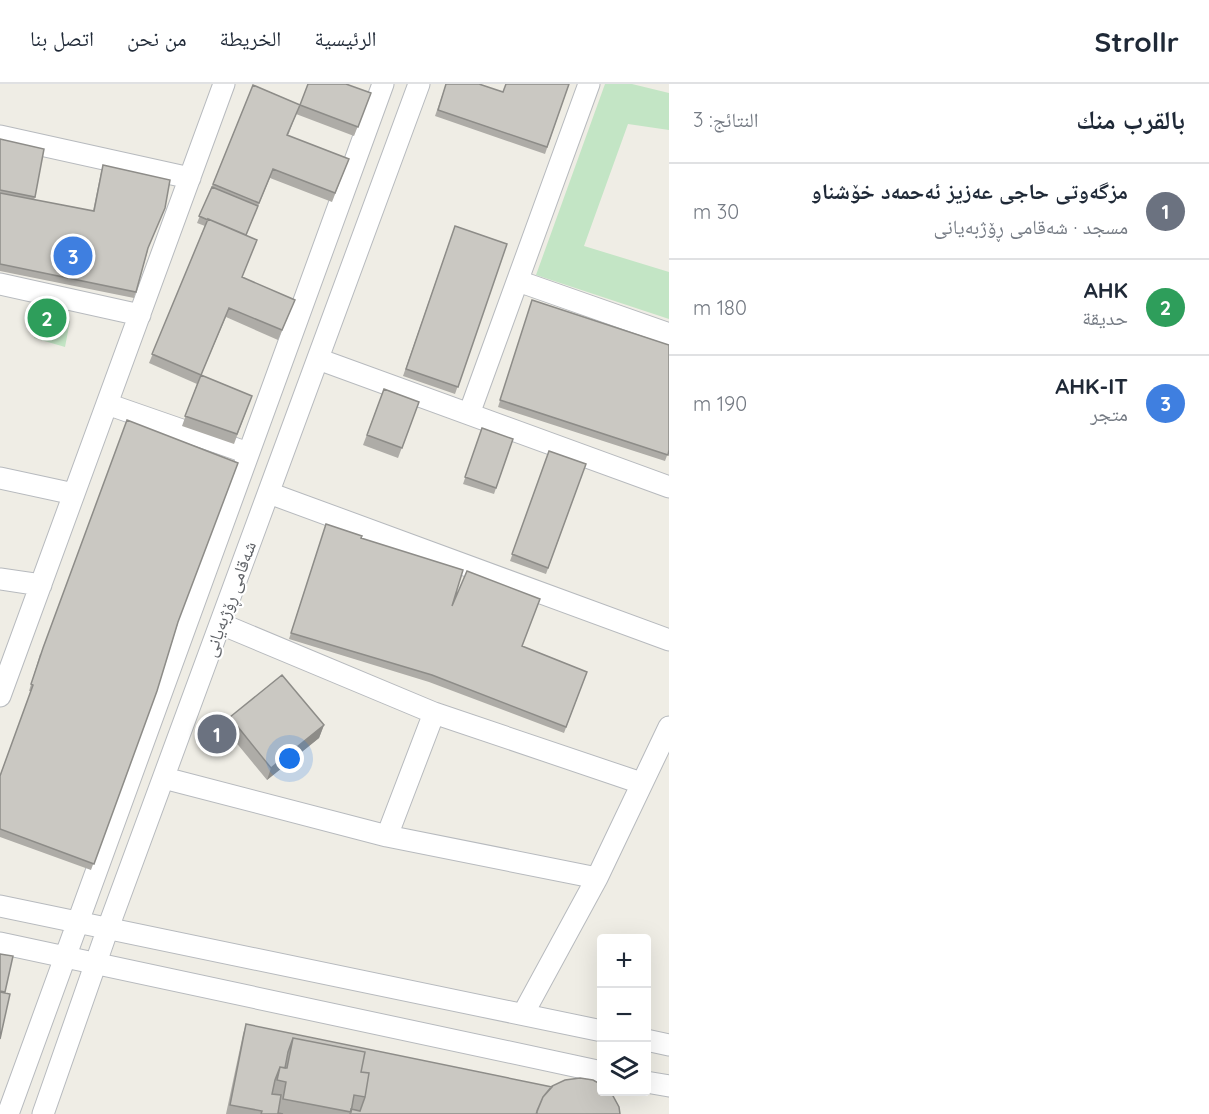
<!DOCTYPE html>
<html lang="ar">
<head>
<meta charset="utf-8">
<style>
	body { margin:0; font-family:Quicksand,"Noto Naskh Arabic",sans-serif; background:#f6f6f7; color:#1f2937; direction:rtl }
	.controls { position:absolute; right:18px; bottom:18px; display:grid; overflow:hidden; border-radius:6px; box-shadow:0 6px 24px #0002 }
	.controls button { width:54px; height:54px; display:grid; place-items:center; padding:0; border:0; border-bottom:2px solid #e0e1e3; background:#fff; color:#1f2937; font:30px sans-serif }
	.you { position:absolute; left:290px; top:675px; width:21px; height:21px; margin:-15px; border:4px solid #fff; border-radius:50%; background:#1a73e8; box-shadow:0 0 0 9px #1a73e833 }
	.badge { display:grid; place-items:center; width:39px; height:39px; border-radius:50%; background:#2563eb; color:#fff; font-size:20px; font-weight:700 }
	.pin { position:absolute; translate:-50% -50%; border:3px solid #fff; box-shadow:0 2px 6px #0006 }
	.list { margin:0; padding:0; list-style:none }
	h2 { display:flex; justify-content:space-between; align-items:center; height:78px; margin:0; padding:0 24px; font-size:26px }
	h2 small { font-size:20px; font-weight:400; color:#747a83 }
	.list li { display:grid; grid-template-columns:39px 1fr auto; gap:18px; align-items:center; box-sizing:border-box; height:96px; padding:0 24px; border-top:2px solid #e0e1e3 }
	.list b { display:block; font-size:22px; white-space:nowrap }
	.list p { margin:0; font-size:20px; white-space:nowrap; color:#747a83 }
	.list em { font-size:20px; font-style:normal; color:#747a83 }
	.icon { flex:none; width:33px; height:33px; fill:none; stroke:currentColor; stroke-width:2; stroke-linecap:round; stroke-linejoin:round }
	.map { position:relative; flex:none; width:669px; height:1030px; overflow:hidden; direction:ltr }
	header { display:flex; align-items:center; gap:36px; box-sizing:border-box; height:84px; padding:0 30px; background:#fff; border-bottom:2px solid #e0e1e3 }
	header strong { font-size:28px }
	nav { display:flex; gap:33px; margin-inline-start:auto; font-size:21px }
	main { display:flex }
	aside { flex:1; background:#fff }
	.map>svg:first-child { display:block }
	.green { fill:#c3e5c5 }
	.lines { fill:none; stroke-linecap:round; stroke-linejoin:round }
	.minor-casing { stroke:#b7babe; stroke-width:23 }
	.minor { stroke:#fff; stroke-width:21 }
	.wall { fill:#aeaca7 }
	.shaded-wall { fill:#8d8c88 }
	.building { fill:#cac8c2; stroke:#8d8c88; stroke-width:1.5 }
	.labels { text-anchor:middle; stroke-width:4.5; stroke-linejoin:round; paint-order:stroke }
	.street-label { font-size:18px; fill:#5d6065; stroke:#fff }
</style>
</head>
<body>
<header>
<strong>Strollr</strong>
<nav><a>الرئيسية</a><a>الخريطة</a><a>من نحن</a><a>اتصل بنا</a></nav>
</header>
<main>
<aside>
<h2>بالقرب منك<small>النتائج: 3</small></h2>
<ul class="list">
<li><span class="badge" style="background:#6b7280">1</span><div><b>مزگەوتی حاجی عەزیز ئەحمەد خۆشناو</b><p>مسجد · شەقامی ڕۆژبەیانی</p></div><em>30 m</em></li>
<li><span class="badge" style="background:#2e9e5b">2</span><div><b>AHK</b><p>حديقة</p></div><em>180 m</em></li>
<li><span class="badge" style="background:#3f7fe0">3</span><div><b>AHK-IT</b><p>متجر</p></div><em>190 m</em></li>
</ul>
</aside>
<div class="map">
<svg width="669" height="1030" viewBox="0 0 669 1030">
	<rect width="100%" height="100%" fill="#efede5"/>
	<!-- green -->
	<path class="green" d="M605,0H632L669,9V46L628,40L584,162L669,188V235L536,191Z
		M39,229L70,237L65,263L34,254Z"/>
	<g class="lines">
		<!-- minor casing -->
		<g class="minor-casing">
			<path id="minor" d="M0,52L190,94
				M518,197L669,250
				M0,200L140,231
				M318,275L669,403
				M107,320L248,369
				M469,330L589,0
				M0,394L74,410
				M269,409L669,556
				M0,495L41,501
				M221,540L434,629L641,699
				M0,612L224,0
				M164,694L387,752L597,794
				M387,752L434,629
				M0,822L602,947
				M0,859L602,988
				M523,930L597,794L669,643
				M646,956L669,961
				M646,998L669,1002
				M8,1030L383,0
				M43,1030L108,844L419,0"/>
		</g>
		<!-- minor -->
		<use href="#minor" class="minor"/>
	</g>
	<!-- wall -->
	<path class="wall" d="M446,0L503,8L569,0L545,70L435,32Z
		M253,1L300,21L371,9L354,52L296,30L288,52L349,75L332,118L270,94L246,151L242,193L295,216L278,256L226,233L201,291L252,312L234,360L182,342L197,300L149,279L205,142L197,139Z
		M0,55L35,113L34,116L93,127L101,88L103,81L148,166L134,214L0,187Z
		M455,142L507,160L455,310L403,292Z
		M532,216L669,366L665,377L498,323Z
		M384,305L419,318L398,374L363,361Z
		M482,344L513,355L494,410L463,400Z
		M549,367L586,380L546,490L510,477Z
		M326,440L361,454L522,562L587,588L564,649L429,598L289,555Z
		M178,539L157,607L91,786L0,753V692L31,607H29L40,570Z
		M230,633L324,641L319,654L267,696L225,645Z
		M246,940L620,1030H226L243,950Z"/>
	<!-- shaded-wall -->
	<path class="shaded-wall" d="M324,641L319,654L267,696L271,684Z"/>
	<!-- building -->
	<path class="building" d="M308,0H346L371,9L358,43L300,21L287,51L349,75L335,109L273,85L259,119L213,100L253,1L300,21Z
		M446,0H479L503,8L506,0H569L547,63L438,26Z
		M0,55L44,65L35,113L0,106Z
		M103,81L170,96L165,124L148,164L136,208L0,180V109L94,127Z
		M212,103L258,122L246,151L208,135V136L199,132Z
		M208,135L257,156L242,193L295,216L282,246L229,224L201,291L152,270Z
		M455,142L507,160L458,303L406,285Z
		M532,216L669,261V366L668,371L500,316Z
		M201,291L252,312L237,350L185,332Z
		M384,305L419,318L402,364L367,351Z
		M127,336L238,379L178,538L157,607L94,780L0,745V692L33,601L31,600L43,564Z
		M482,344L513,355L496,404L465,393Z
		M549,367L586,380L548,484L512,470Z
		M326,440L362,452L361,454L463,486L452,522L467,487L540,515L522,562L587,588L566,643L432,591L291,549Z
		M282,591L324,641L271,684L230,633Z
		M0,870L13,872L5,908L0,907Z
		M0,908L10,910L0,955Z
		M246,940L552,1003L543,1013L536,1030H350L351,1025L360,1027L365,1013L369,989L361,988L365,968L293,954L288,968L285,984L280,983L275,996L272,1010L281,1011L278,1029L283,1030H261L262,1027L230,1021Z
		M293,954L365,968L361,988L369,989L365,1013L354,1011L351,1028L283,1015L286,998L277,996L280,983L287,984Z
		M580,994L593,996L602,1001V1008H609L613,1012L619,1023L620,1030H537V1027L543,1013L552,1002L565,996Z"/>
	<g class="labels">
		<!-- street labels -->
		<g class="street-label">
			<text transform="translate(230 515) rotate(-70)" y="6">شەقامی ڕۆژبەیانی</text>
		</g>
	</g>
</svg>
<div class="controls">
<button>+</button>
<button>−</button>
<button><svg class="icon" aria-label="layers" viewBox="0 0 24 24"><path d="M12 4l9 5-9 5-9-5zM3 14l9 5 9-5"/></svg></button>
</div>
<div class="you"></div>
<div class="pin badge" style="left:217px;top:650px;background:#6b7280">1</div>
<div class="pin badge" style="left:47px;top:234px;background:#2e9e5b">2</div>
<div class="pin badge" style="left:73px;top:172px;background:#3f7fe0">3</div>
</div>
</main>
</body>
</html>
